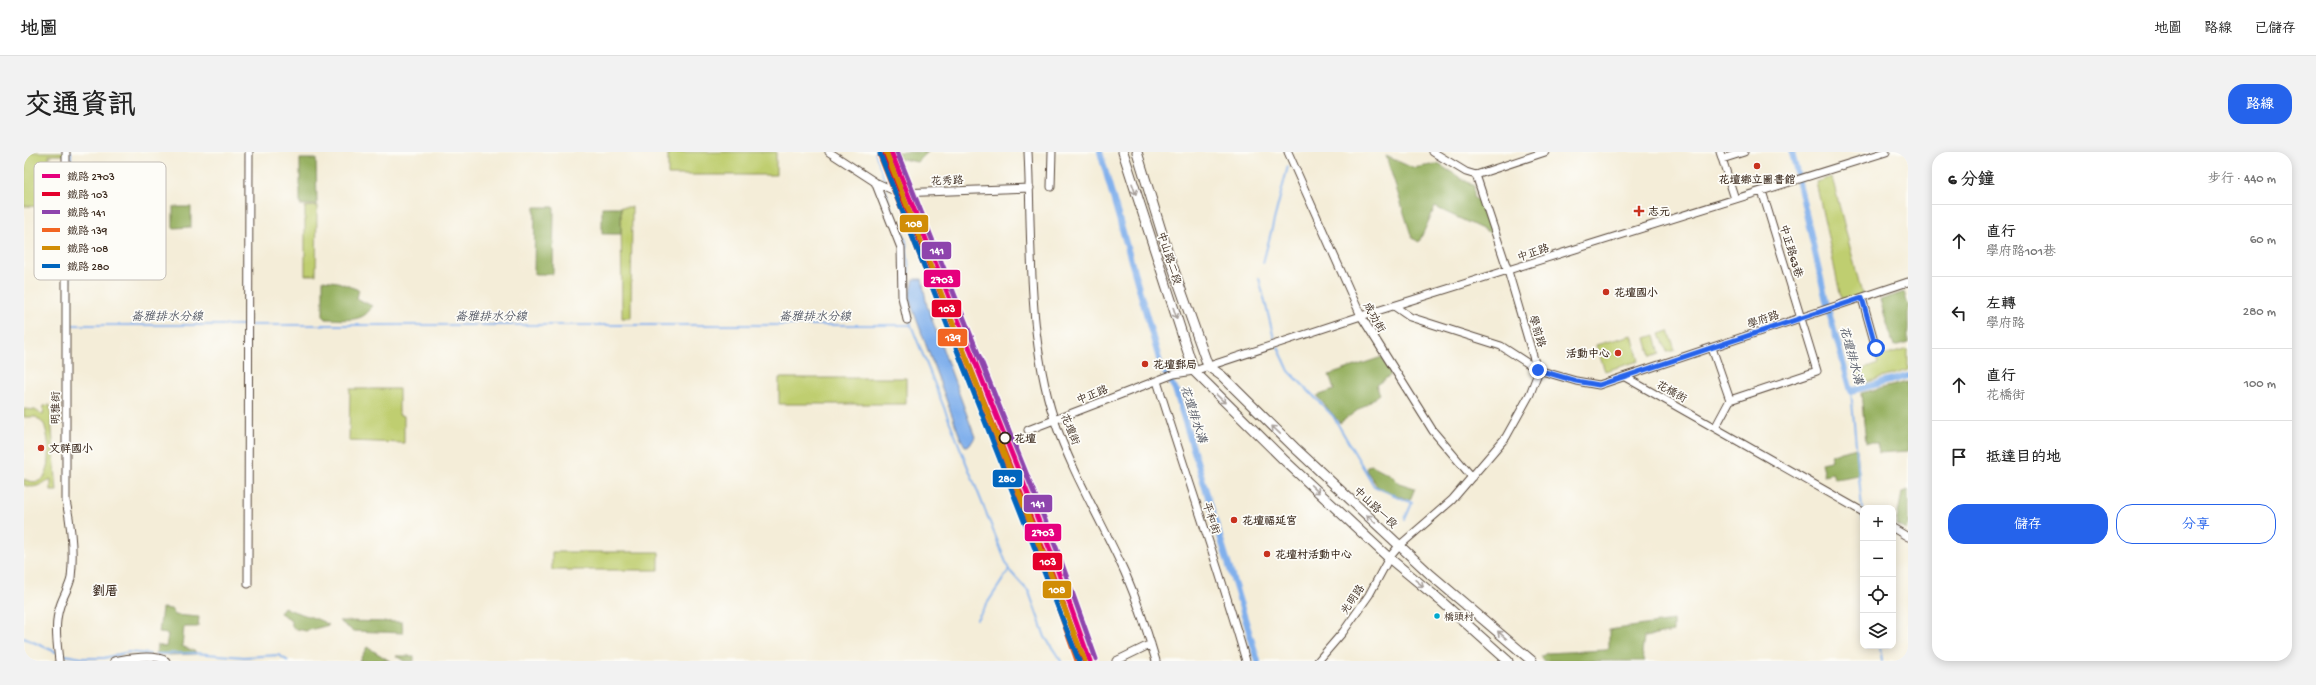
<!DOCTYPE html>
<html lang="zh-TW">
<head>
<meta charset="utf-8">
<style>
	body { margin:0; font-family:"Gochi Hand","LXGW WenKai TC",sans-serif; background:#f2f2f2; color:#222 }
	.controls { position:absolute; right:12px; bottom:12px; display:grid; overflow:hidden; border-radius:8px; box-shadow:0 2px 10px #0003 }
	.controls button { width:36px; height:36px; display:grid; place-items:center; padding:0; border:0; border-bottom:1px solid #e0e0e0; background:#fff; color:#222; font:20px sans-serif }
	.stop { position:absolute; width:12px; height:12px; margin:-9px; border:3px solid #2563eb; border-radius:50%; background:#fff }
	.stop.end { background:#2563eb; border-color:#fff; box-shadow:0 1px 4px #0008 }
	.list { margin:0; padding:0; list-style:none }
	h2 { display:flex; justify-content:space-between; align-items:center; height:52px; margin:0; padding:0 16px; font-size:17px }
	h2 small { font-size:13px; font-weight:400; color:#767676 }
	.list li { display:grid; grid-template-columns:26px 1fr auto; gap:12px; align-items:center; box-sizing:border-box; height:72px; padding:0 16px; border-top:1px solid #e0e0e0 }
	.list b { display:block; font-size:15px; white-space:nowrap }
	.list p { margin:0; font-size:13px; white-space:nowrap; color:#767676 }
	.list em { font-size:13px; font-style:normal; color:#767676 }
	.actions { display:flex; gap:8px; padding:12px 16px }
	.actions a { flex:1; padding:9px 0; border:1px solid #2563eb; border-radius:16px; text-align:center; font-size:14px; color:#2563eb }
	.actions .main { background:#2563eb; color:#fff }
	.icon { flex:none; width:22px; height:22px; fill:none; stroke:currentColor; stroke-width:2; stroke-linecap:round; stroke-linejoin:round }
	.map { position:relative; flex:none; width:1884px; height:509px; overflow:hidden; border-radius:16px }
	header { display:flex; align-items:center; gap:24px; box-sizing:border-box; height:56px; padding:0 20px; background:#fff; border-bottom:1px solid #e0e0e0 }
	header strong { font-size:19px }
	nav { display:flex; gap:22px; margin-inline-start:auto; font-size:14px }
	.intro { display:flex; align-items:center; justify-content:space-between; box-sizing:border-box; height:96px; padding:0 24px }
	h1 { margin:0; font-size:28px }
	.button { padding:10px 18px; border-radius:16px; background:#2563eb; color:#fff; font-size:14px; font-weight:700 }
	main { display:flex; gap:24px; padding:0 24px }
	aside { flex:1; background:#fff; border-radius:16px; box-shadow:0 2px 10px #0003 }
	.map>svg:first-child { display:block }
	.green { fill:#bfce70; stroke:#7d7c47 }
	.forest { fill:#97b162; stroke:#696e40 }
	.water { fill:#81b0ec; stroke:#5e6d85 }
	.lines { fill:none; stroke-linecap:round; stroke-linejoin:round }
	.stream { stroke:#81b0ec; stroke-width:2 }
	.canal { stroke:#81b0ec; stroke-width:6 }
	.minor-casing { stroke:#57473a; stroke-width:9 }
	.major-casing { stroke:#57473a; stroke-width:11 }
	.minor { stroke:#fff; stroke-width:7 }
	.major { stroke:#fff; stroke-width:9 }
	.rail { stroke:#3b2a1e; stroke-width:2 }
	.rail-1-casing { stroke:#fdfcf7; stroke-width:8 }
	.rail-2-casing { stroke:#fdfcf7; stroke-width:8 }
	.rail-3-casing { stroke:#fdfcf7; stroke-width:8 }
	.rail-4-casing { stroke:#fdfcf7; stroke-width:8 }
	.rail-5-casing { stroke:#fdfcf7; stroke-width:8 }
	.rail-6-casing { stroke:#fdfcf7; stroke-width:8 }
	.rail-1 { stroke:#e5007d; stroke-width:5 }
	.rail-2 { stroke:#e4002b; stroke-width:5 }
	.rail-3 { stroke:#8e44ad; stroke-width:5 }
	.rail-4 { stroke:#f26522; stroke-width:5 }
	.rail-5 { stroke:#d18d06; stroke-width:5 }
	.rail-6 { stroke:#0065bd; stroke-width:5 }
	.oneway { stroke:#a79f9a }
	.route { stroke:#2563eb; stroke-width:5 }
	.poi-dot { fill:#c8321e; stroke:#fdfcf7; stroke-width:1.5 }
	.stop-dot { fill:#fdfcf7; stroke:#3b2a1e; stroke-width:2 }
	.bus-dot { fill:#00a9ce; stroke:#fdfcf7; stroke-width:1.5 }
	.labels { text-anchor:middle; stroke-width:3.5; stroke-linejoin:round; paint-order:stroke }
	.bus-label { font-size:10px; fill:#3b2a1e; stroke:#fdfcf7; text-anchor:start }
	.poi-label { font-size:11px; font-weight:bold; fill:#3b2a1e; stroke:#fdfcf7; text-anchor:start }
	.street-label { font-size:11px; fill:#3b2a1e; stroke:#fdfcf7 }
	.stop-label { font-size:11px; font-weight:bold; fill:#3b2a1e; stroke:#fdfcf7; text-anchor:start }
	.water-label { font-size:12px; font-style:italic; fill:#545966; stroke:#fdfcf7 }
	.quarter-label { font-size:13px; font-weight:bold; fill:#3b2a1e; stroke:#fdfcf7 }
	.key { fill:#fdfcf7; stroke:#c3bdb6; stroke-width:1 }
	.key-label { font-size:11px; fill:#3b2a1e }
	.line-badge { stroke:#fdfcf7; stroke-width:1.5 }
	.badge-label { font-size:11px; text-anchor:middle; font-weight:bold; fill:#fff }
</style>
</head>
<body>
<header>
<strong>地圖</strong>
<nav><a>地圖</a><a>路線</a><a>已儲存</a></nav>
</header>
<div class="intro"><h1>交通資訊</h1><a class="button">路線</a></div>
<main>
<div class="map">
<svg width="1884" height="509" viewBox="0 0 1884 509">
	<rect width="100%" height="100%" fill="#fdfcf7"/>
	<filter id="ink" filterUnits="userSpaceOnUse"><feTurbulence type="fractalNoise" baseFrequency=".025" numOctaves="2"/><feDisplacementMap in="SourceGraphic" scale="8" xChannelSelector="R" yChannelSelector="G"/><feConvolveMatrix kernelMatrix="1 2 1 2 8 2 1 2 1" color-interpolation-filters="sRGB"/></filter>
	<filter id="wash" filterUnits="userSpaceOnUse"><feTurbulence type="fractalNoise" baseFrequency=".012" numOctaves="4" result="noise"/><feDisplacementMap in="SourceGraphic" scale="16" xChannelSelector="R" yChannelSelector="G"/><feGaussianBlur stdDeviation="0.9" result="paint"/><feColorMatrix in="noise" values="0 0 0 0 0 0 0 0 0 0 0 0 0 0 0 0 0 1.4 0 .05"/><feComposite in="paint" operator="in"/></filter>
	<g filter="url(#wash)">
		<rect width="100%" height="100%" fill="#f4edd8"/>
		<!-- green -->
		<path class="green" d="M1,0H41V3H25L26,55L0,54Z
			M644,0H752V23H644Z
			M1808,25L1838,142L1818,151L1792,30Z
			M293,54L292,123H281V55Z
			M597,55H608L607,166H598Z
			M1645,179L1651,198L1643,200L1636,182Z
			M1608,183L1615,209L1581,219L1572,193Z
			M1631,183L1636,202L1627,205L1622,186Z
			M1884,197V218L1837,232L1834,219L1854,212L1852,206Z
			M755,226H882V252H755Z
			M326,237H375V263L380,264V291L325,289Z
			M26,253L33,339H27V327C17,332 11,338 0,333V327C33,343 26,287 20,272L12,265H0V257L11,258L19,263L20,254Z
			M528,400H635V418H528Z"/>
		<!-- forest -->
		<path class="forest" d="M870,0H904L893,10L878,7L874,10Z
			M1362,4L1389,16L1414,12L1450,34V46L1459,51L1469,82L1411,55L1395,90L1388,86Z
			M276,7H292L293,53H276Z
			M149,55H167V75L149,76Z
			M511,55H530L529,122H510Z
			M578,55H597V82H578Z
			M299,128L314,130L335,138L332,146L348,154C340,172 318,167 302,167L299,164Z
			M1880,140L1884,153V191L1870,195L1856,148Z
			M1358,205L1367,223L1352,233L1356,242L1316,271L1293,244L1310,238L1305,223Z
			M1884,230V299L1855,301L1853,291H1842L1837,241Z
			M1833,296L1835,323L1811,327L1808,321L1800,323L1797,311L1806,309L1808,302Z
			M1348,313L1367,323L1375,331L1391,336L1386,348L1355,337L1342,318L1343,314Z
			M1884,338V371L1882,378L1872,373L1878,340Z
			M260,455C275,463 291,464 305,473L282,479L269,476L266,467L256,461Z
			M138,456L147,457L151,463L175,465L174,475H160L158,494L172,500V502L146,503L132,501L133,493L142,495L144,482L135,481Z
			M315,469L378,470L379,481L329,479Z
			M1649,469V480L1620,485L1618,501L1621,509H1520L1516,505L1523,501L1582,498L1585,495V478Z
			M343,495L366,509H335Z
			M372,504H390V509H380Z"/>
		<!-- water -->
		<path class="water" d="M890,127H898L903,154L951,285L946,293L941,294L936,285L888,155L886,143Z"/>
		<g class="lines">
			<!-- stream -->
			<path class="stream" d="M47,0L46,173H223
				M851,0L862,33
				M862,37L865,52L882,89L885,119L884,149L887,173L985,418L953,467
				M1239,111L1264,14
				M1235,126L1250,186
				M227,173H887
				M1254,195L1265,219L1309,264L1350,334L1388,351L1381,367
				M1827,239L1838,357
				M1838,361L1839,368
				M985,418L1005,440L1021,485L1037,509
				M0,486L32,500
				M1856,494L1858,509
				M35,502L58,506H80L104,500L126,502
				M130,502L170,501L220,505L255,503L264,509"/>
			<!-- canal -->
			<path class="canal" d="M1076,0L1137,214L1151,237L1234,509
				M1768,0L1803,153L1827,239L1884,224"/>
		</g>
	</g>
	<g filter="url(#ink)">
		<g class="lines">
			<!-- minor casing -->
			<g class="minor-casing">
				<path id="minor" d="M805,0L851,30L875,41L1006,36
					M1004,0C1008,86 1003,184 1030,267C1046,316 1074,363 1096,410C1111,441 1122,475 1132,509
					M1264,0L1337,164L1409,279L1448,325
					M1696,0L1711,47
					M1698,7L1720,0
					M1452,23L1521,0
					M851,30L877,96L878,145L883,168
					M1027,35L1028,0
					M1838,146L1852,196
					M1370,154L1386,165L1477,194L1514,218L1552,229L1575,233L1884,130
					M1688,196L1706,248
					M1601,225L1839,360
					M1133,229C1162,323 1195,415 1222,509
					M1706,248L1793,219L1738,39
					M1691,276L1706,248
					M1004,278L1150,222L1170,219L1337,164L1862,0
					M1869,376L1884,385
					M224,432L225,0
					M35,509C33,490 30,472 36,454C39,444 45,436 47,426C50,400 47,373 42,349V0
					M90,509C103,506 132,502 142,509
					M1092,509L1127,492
					M1294,509L1319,480L1345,443L1365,406L1375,394L1428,348L1482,285L1506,242L1514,221L1484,119L1452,23L1442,20L1409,0"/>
			</g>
			<!-- major casing -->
			<g class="major-casing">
				<path id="major" d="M1099,0L1170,219L1259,307L1365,406L1417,449L1484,509
					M1113,0L1145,104L1184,214L1198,224L1270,295L1407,423L1508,509"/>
			</g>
			<!-- minor -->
			<use href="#minor" class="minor"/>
			<!-- major -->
			<use href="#major" class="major"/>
			<!-- rail -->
			<path class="rail" d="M904,95L935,155"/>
			<!-- rail-1 casing -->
			<g class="rail-1-casing">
				<path id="rail-1" d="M867,0L1027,400L1066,509"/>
			</g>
			<!-- rail-2 casing -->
			<g class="rail-2-casing">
				<path id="rail-2" d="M861,2L1021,402L1060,509"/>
			</g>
			<!-- rail-3 casing -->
			<g class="rail-3-casing">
				<path id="rail-3" d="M873,0L1033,398L1072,507"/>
			</g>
			<!-- rail-4 casing -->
			<g class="rail-4-casing">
				<path id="rail-4" d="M856,4L1016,404L1053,509"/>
			</g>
			<!-- rail-5 casing -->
			<g class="rail-5-casing">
				<path id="rail-5" d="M862,0L1061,509"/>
			</g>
			<!-- rail-6 casing -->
			<g class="rail-6-casing">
				<path id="rail-6" d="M856,2L1055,509"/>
			</g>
			<!-- rail-1 -->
			<use href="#rail-1" class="rail-1"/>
			<!-- rail-2 -->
			<use href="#rail-2" class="rail-2"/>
			<!-- rail-3 -->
			<use href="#rail-3" class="rail-3"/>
			<!-- rail-4 -->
			<use href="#rail-4" class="rail-4"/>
			<!-- rail-5 -->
			<use href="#rail-5" class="rail-5"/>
			<!-- rail-6 -->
			<use href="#rail-6" class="rail-6"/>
		</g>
		<!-- one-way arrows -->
		<defs><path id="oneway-shaft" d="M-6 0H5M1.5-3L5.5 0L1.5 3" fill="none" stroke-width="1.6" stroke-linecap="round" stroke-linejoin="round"/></defs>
		<g class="oneway">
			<use href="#oneway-shaft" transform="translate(1110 37) rotate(71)"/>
			<use href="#oneway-shaft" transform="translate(1151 161) rotate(72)"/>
			<use href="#oneway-shaft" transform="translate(1197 247) rotate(44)"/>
			<use href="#oneway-shaft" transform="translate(1252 278) rotate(-136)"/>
			<use href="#oneway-shaft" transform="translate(1291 337) rotate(43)"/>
			<use href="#oneway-shaft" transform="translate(1347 367) rotate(-137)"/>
			<use href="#oneway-shaft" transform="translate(1395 431) rotate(39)"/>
			<use href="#oneway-shaft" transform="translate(1478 483) rotate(-139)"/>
		</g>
	</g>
	<g class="lines" filter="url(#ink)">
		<!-- route -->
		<path class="route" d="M1514,218L1552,229L1575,233L1838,146L1852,196"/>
	</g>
	<!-- markers -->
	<g class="poi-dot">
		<circle cx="1733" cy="14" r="4"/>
		<path d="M1613 53h4v4h4v4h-4v4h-4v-4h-4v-4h4z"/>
		<circle cx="1582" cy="140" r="4"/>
		<circle cx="1594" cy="201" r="4"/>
		<circle cx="1121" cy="212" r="4"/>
		<circle cx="17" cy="296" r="4"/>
		<circle cx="1210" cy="368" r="4"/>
		<circle cx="1243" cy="402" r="4"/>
	</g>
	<circle class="stop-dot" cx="981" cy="286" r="5.5"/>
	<circle class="bus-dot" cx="1413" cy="464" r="3.5"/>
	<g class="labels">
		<!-- bus labels -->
		<g class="bus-label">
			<text x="1420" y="468">橋頭村</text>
		</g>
		<!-- poi labels -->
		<g class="poi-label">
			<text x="1733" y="31" text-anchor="middle">花壇鄉立圖書館</text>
			<text x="1624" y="63">志元</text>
			<text x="1590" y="144">花壇國小</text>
			<text x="1586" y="205" text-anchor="end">活動中心</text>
			<text x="1129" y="216">花壇郵局</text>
			<text x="25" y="300">文祥國小</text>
			<text x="1218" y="372">花壇福延宮</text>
			<text x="1251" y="406">花壇村活動中心</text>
		</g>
		<!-- street labels -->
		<g class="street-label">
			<text transform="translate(923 28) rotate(-2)" y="4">花秀路</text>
			<text transform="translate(1768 99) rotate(73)" y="4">中正路63巷</text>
			<text transform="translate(1509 100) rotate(-18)" y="4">中正路</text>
			<text transform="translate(1146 106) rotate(72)" y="4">中山路二段</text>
			<text transform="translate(1351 165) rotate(60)" y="4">成功街</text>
			<text transform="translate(1739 167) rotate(-19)" y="4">學府路</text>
			<text transform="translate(1514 179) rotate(73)" y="4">學前路</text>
			<text transform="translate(1648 239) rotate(29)" y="4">花橋街</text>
			<text transform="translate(1068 242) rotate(-21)" y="4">中正路</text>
			<text transform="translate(31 256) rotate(-90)" y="4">明雅街</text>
			<text transform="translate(1047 277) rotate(68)" y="4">花壇街</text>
			<text transform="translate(1352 355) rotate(43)" y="4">中山路一段</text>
			<text transform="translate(1188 366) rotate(72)" y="4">平和街</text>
			<text transform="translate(1328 447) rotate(-56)" y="4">光明路</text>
		</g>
		<!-- stop labels -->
		<g class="stop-label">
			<text x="990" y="290">花壇</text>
		</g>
		<!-- water labels -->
		<g class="water-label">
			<text x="143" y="168">崙雅排水分線</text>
			<text x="467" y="168">崙雅排水分線</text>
			<text x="791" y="168">崙雅排水分線</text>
			<text transform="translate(1828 203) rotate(75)" y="4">花壇排水溝</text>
			<text transform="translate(1170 262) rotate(72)" y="4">花壇排水溝</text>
		</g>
		<!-- quarter labels -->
		<g class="quarter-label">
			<text x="81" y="443">劉厝</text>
		</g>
	</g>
	<!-- legend -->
	<rect x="10" y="10" width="132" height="118" rx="6" class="key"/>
	<rect x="18" y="22" width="18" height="4" fill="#e5007d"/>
	<rect x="18" y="40" width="18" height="4" fill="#e4002b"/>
	<rect x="18" y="58" width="18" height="4" fill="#8e44ad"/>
	<rect x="18" y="76" width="18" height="4" fill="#f26522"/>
	<rect x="18" y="94" width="18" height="4" fill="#d18d06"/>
	<rect x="18" y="112" width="18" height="4" fill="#0065bd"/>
	<g class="key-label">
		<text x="43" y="28">鐵路 2703</text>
		<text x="43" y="46">鐵路 103</text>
		<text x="43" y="64">鐵路 141</text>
		<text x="43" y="82">鐵路 139</text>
		<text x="43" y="100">鐵路 108</text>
		<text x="43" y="118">鐵路 280</text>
	</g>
	<g class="line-badge">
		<rect x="875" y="62" width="30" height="19" rx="4" fill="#d18d06"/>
		<rect x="897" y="89" width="31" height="19" rx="4" fill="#8e44ad"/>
		<rect x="899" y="117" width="38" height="19" rx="4" fill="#e5007d"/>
		<rect x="907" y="147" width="31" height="19" rx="4" fill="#e4002b"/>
		<rect x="913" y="176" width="31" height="19" rx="4" fill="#f26522"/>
		<rect x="968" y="317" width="31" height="19" rx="4" fill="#0065bd"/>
		<rect x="999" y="342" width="30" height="19" rx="4" fill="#8e44ad"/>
		<rect x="1000" y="371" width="38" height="19" rx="4" fill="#e5007d"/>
		<rect x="1008" y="400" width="31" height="19" rx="4" fill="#e4002b"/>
		<rect x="1018" y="428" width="30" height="19" rx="4" fill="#d18d06"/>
	</g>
	<g class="badge-label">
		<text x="890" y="75">108</text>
		<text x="913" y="102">141</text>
		<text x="918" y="131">2703</text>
		<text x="923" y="160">103</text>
		<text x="929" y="189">139</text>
		<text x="983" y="330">280</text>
		<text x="1014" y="355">141</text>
		<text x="1019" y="384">2703</text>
		<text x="1024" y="413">103</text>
		<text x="1033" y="441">108</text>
	</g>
</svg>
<div class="controls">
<button>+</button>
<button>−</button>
<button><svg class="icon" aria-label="locate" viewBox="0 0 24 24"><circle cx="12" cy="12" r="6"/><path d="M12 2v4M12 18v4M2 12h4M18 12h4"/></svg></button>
<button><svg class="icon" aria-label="layers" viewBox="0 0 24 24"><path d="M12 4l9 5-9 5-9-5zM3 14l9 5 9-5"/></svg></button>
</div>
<div class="stop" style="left:1852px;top:196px"></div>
<div class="stop end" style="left:1514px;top:218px"></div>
</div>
<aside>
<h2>6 分鐘<small>步行 · 440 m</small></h2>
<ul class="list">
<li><svg class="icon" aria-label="ahead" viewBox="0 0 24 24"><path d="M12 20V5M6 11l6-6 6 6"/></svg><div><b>直行</b><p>學府路101巷</p></div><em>60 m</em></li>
<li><svg class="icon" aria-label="left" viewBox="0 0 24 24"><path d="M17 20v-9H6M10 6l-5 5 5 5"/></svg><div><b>左轉</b><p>學府路</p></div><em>280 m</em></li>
<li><svg class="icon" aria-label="ahead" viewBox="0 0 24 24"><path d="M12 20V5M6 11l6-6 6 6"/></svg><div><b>直行</b><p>花橋街</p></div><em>100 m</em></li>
<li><svg class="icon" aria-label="arrive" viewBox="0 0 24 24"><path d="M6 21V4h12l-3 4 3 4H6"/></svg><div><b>抵達目的地</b></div></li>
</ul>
<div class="actions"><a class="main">儲存</a><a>分享</a></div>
</aside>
</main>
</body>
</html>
